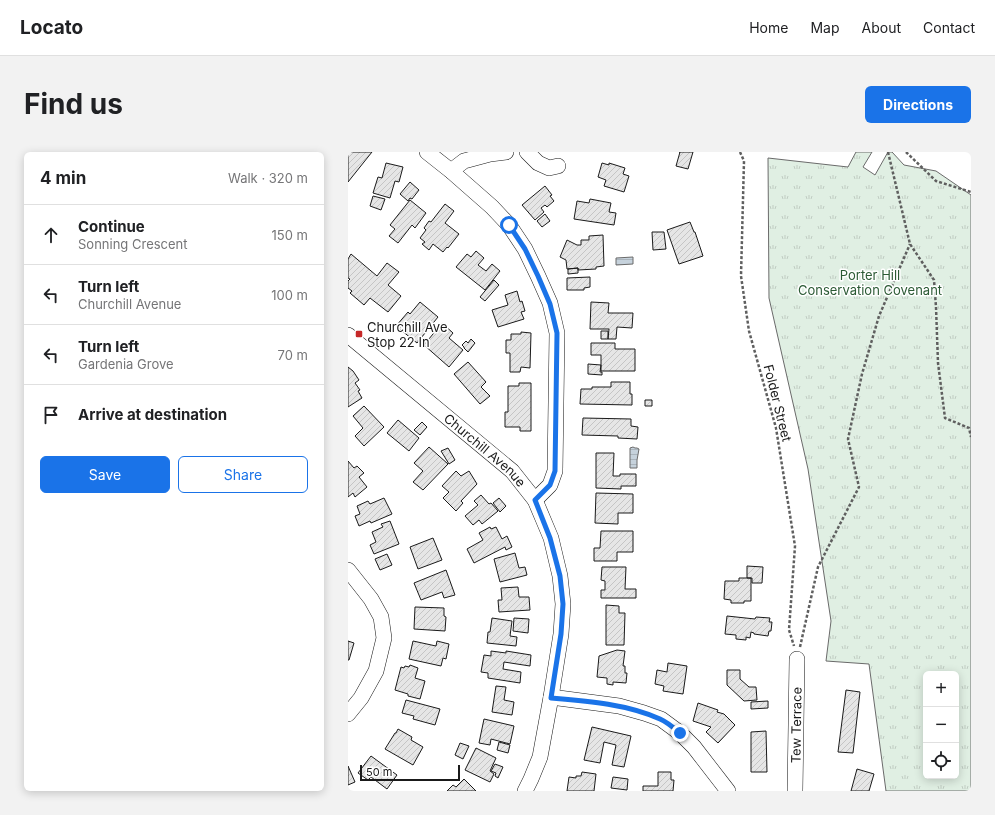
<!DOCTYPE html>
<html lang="en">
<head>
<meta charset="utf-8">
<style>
	body { margin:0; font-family:Inter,sans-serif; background:#f2f2f2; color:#202124 }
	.controls { position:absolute; right:12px; bottom:12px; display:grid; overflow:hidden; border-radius:6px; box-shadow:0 2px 10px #0003 }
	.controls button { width:36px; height:36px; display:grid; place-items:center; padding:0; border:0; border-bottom:1px solid #e0e0e0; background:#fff; color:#202124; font:20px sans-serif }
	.scale { position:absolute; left:12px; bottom:10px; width:100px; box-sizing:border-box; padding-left:4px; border:2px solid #1a1a1a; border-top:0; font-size:11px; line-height:14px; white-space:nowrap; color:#1a1a1a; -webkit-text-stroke:3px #fff; paint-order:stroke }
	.stop { position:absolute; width:12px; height:12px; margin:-9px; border:3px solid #1a73e8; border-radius:50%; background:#fff }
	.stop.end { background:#1a73e8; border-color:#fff; box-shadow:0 1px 4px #0008 }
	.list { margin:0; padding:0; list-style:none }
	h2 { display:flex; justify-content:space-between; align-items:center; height:52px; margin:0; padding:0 16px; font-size:17px }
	h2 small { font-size:13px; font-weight:400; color:#757577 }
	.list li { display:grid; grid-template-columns:26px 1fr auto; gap:12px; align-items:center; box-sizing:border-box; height:60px; padding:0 16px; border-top:1px solid #e0e0e0 }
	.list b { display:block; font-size:15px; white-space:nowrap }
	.list p { margin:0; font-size:13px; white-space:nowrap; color:#757577 }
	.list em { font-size:13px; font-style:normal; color:#757577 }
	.actions { display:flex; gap:8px; padding:12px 16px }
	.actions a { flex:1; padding:9px 0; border:1px solid #1a73e8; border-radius:6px; text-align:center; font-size:14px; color:#1a73e8 }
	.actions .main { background:#1a73e8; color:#fff }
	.icon { flex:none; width:22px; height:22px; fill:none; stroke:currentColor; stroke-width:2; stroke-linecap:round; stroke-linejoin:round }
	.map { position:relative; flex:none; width:623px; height:639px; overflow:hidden; border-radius:6px }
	header { display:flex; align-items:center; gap:24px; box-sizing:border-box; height:56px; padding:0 20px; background:#fff; border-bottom:1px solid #e0e0e0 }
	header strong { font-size:19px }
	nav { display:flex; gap:22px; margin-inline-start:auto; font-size:14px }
	.intro { display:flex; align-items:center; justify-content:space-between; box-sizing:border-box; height:96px; padding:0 24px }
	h1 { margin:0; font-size:28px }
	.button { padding:10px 18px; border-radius:6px; background:#1a73e8; color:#fff; font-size:14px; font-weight:700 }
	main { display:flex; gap:24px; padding:0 24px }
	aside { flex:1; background:#fff; border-radius:6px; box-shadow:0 2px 10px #0003 }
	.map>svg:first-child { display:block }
	.park { fill:url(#park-tufts); stroke:#6a6a6a; fill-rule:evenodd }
	.water { fill:url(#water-rules); stroke:#6a6a6a }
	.building { fill:url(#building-hatch); stroke:#1a1a1a }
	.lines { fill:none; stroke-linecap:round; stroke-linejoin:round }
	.minor-casing { stroke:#1a1a1a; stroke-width:16 }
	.path { stroke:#5f5f5f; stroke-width:2.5; stroke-dasharray:3 2; stroke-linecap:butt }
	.minor { stroke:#fff; stroke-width:15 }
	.route { stroke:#1a73e8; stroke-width:5 }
	.poi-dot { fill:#c62828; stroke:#fff; stroke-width:1.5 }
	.labels { text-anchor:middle; stroke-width:3; stroke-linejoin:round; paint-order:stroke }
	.park-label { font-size:13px; fill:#2b5a34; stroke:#fff }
	.poi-label { font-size:13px; fill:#1a1a1a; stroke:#fff; text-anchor:start }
	.street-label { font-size:13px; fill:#1a1a1a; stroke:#fff }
</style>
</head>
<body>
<header>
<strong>Locato</strong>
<nav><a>Home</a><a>Map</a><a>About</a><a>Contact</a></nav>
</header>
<div class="intro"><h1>Find us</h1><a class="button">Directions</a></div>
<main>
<aside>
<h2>4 min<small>Walk · 320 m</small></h2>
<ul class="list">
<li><svg class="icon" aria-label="ahead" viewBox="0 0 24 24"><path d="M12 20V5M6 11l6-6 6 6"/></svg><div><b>Continue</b><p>Sonning Crescent</p></div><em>150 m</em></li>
<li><svg class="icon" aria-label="left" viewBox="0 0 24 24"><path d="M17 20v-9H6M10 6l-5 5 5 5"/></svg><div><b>Turn left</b><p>Churchill Avenue</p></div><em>100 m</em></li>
<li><svg class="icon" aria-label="left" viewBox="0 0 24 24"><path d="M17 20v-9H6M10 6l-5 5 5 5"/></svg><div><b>Turn left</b><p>Gardenia Grove</p></div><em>70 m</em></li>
<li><svg class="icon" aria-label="arrive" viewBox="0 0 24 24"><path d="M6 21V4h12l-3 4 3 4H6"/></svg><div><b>Arrive at destination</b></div></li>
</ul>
<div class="actions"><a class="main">Save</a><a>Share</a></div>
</aside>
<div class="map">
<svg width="623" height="639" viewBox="0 0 623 639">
	<defs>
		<pattern id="park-tufts" width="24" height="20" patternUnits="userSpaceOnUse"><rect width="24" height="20" fill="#e0efe3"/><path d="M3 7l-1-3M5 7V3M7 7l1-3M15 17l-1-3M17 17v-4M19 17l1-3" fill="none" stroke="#c0ccc2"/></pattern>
		<pattern id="water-rules" width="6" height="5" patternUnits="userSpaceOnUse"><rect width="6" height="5" fill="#c6d2dc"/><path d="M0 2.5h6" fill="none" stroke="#aab4bc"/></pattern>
		<pattern id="building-hatch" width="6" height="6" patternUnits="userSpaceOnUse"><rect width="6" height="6" fill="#e6e6e6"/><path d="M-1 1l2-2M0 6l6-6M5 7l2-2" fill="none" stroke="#c5c5c5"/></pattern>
	</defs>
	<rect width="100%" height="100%" fill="#fff"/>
	<!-- park -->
	<path class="park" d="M508,0H524L515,15L527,23L540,0H544L556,13L588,19L623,43V639H538L521,512L478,509L483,469L460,317L421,146L420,6L500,15ZM578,522H608V624H578Z"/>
	<!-- water -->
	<path class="water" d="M285,105V112L268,113V106Z
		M285,295L287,296H289L291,297L289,308V316H282V296Z"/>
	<!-- building -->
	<path class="building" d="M1,0H24L0,30V2Z
		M331,0H345L340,17L328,14L332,0Z
		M38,11L55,15L51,30L47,29L42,46L25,41L30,25L34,26Z
		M254,11L261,13V11L277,16L275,22L281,24L276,40L256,34L258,28L250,25Z
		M62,30L71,38L64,47L62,46L60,49L52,42Z
		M197,34L204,43L202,44L206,49L199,55L197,53L193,56L196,60L187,68L174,53Z
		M25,44L37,47L33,58L22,54Z
		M242,47L263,51L261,60L268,61L266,73L226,67L229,49L241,51Z
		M62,48L78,61L67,76L64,73L50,91L41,84L47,77L42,73Z
		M97,52L106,59L97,71L111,82L100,96L99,95L95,100L85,92L81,98L74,92L77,90L72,86L78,78L76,76L81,69L83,70Z
		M197,62L202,69L194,75L189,69Z
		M342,70L346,80H347L355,104L331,112L319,78Z
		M304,80H316L318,97L305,98Z
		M255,83L256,114L248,115V117L230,118V116L219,117L218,108L212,105L219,88L229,93H233V88H241V84Z
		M128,99L136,106L130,113L138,119L144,112L152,119L137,138L108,115L119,102L123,105Z
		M3,102L29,124L39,111L51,120L40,133L53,144L40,160L22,146L16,153L2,141L4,139L0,136V129L2,127L0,126V107Z
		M230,116V121L220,122V117Z
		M242,125V135L236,136V138H219V126Z
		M146,128L151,133L137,149L132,145Z
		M169,139L172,150L174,149L177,159L173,160L176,167L150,175L144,158L160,153L157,143Z
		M72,150L90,165L69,191L48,174L60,160L62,162Z
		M243,150L261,151L260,161H285L284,176L269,175L268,187H260L261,177H242Z
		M94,171L105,181L101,186L115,198L101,215L76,193Z
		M253,179H260V187H253Z
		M173,180L183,181L182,216L173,215L172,220H162V201H158V188H163V182H173Z
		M123,187L127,191L120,200L116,196V195L114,193L118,189L120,191Z
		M243,191H267V197H287V219H253V203H243Z
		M120,210L138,230L133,235L142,244L132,252L106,222Z
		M240,212L253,213L252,220H254V223L240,222Z
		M0,215L5,219L11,228L7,231L12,238L10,239L14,246L0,255Z
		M263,230H282V242H284V253L232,252L233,237H244V235H263Z
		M171,231H183V279H172V275H157V260H160V234H171Z
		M297,248H304V254H297Z
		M16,254L36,275L16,294L7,284L15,276L5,264Z
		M235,266L283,267V274L290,275L289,287L270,286V284L234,283Z
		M50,268L71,286L61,299L39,281Z
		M74,270L79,275L72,283L66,278Z
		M81,295L100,312L75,338L65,330L75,319L66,311Z
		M100,296L107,308L101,312L93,299Z
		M248,301H266L265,324H272V322H288V334H273V337L248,336Z
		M0,309L6,316L9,314L16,321L11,325L19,335L7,345L5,341L0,345Z
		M108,319L113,324L121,319L129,332L113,349L115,351L108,359L95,346L101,340L94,334Z
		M248,341L285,342V361H270V372L247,371Z
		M133,343L141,352L143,351L150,359L134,372L131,368L125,373L117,364L130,353L126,349Z
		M36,346L44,362L23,371L22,369L11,374L7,364L12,362L9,354L20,349L22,352Z
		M151,346L158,354L152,360L145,351Z
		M42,369L51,392L26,402L22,393L28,390L24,380L35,375L33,372Z
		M142,375L143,377L148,375L154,387L159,384L164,395L158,398L157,395L126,411L119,397L135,388L131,381Z
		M253,379H285V400H269V409H246V396H252Z
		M85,386L94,408L70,417L62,395Z
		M167,401L171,416L177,415L179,423L152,430L146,407Z
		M39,402L44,413L32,418L27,407Z
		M399,414L415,415L414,431H404V426H399Z
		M254,415H278L277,437H288V446H253V438H257V429L253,428Z
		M98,418L107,443L96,446L94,440L73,448L66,431Z
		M391,426H403V449H396V451H383V448L376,447L377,429H391Z
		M170,435L171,445H181L182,458L151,460L150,448H154L153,436Z
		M258,453L271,454V461H277L276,493H258Z
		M67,455L96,456V464L98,465L97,479L66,477Z
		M379,464L407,467L408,465L422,466L421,470H424L423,479H421L420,484L406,482V481L403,480L402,486L398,485V488L388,487V483L377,482Z
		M144,466L164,469L162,484L169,485L168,494L139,491L140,480H142Z
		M166,466L181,467L180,481L165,479Z
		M0,489L6,491L1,508H0Z
		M65,489L88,494L89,489L101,492L98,507L95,506L93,514L61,507Z
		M269,498L277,499L275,514H277V521H279L278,531L265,530V533L259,532V526L249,525L251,504Z
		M143,499L158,501V499L183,503L182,514L156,510L155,517L173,520L172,531L140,526V521L133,520L136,503L143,504Z
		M320,511L339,514L335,542L315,539L316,534L307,532L309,518L319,520Z
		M62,513L70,516L67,526L77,529L72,547L60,544V542L47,538L53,515L56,516L57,514L61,515Z
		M379,518H392V527L401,535H408L409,548L396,549L379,533Z
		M148,534L158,535L156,548L166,550L164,563L144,560Z
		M498,538L512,540L505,601L490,600Z
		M58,548L92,557L87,573L65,567L66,564L54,561Z
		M420,549V556L403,557V550Z
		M350,551L370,558L369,560L376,562L387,573L370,591L358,580L363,575L345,569Z
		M136,567L166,574L162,592L143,587L142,593L131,591Z
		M244,575L283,584L276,615L264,613L268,593L256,590L252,611L236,608Z
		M50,577L64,585L63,588L75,595L65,613L37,597L47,581H48Z
		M418,579L419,620H403V580Z
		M151,590L162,593L160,601L149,598Z
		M112,591L121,594L115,607L107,603Z
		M128,596L148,606L142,619L146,622L142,630L117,618Z
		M23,604L49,623L39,637L23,625L20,628L10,621Z
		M147,612L155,615L150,626L147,624L148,621L143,619Z
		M0,614L7,630L0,633Z
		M509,617L526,622L521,639H503Z
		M234,620L248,622L246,639H219L221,625L228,626V624H233Z
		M310,620H323V628H326L325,639H295V634H310Z
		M265,625L280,627L279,638L263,636Z
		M116,627L128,639H99L105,633L108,635Z"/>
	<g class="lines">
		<!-- minor casing -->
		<g class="minor-casing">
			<g id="minor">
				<path d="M79,0L103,19L144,55L161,73L177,97L190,124L202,151L209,181L207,319L202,333L187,348"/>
				<path d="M179,0L190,11L201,16L210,14"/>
				<path d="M103,19L116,9L142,2L158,0"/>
				<path id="s1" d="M0,183L164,319L187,348L203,386L212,424L215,452L213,482L203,545L192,605L183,627L177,639"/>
				<path d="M0,418L23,447L33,465L36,486L28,519L13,546L0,562"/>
				<path d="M203,545L271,554L296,561L313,567L332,581L346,595L380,639"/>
				<path id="s2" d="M447,639L449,507"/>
			</g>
		</g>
		<!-- path -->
		<path class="path" d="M392,0L396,9L393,124L401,179L428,276L447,394L441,478L446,494
			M540,0L562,92L586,128L588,155L590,211L597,266L621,276L623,285
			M558,0L588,29L623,40
			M452,495L470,415L511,335L500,287L514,222L531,164L562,92"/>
		<!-- minor -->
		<use href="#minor" class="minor"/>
	</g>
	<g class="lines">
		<!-- route -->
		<path class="route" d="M161,73L177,97L190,124L202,152L209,181L207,319L202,333L187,348L202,386L212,424L215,452L213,482L203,546C239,549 279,552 312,567C319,570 326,576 332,581"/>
	</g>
	<!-- markers -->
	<rect class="poi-dot" x="7" y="178" width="8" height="8" rx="2"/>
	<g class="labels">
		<!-- park labels -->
		<g class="park-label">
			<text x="522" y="128">Porter Hill<tspan x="522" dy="15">Conservation Covenant</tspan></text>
		</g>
		<!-- poi labels -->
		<g class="poi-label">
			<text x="19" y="180">Churchill Ave<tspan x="19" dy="15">Stop 22 In</tspan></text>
		</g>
		<!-- street labels -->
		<g class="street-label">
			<text transform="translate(430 251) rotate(76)" y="5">Folder Street</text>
			<text dy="5" stroke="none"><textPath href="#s1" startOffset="179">Churchill Avenue</textPath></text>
			<text dy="5" stroke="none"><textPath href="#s2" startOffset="66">Tew Terrace</textPath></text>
		</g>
	</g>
</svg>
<div class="controls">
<button>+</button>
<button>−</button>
<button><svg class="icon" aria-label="locate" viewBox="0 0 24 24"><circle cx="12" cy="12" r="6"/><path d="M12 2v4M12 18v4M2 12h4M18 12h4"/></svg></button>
</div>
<div class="scale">50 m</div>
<div class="stop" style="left:161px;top:73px"></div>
<div class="stop end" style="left:332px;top:581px"></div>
</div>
</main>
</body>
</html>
